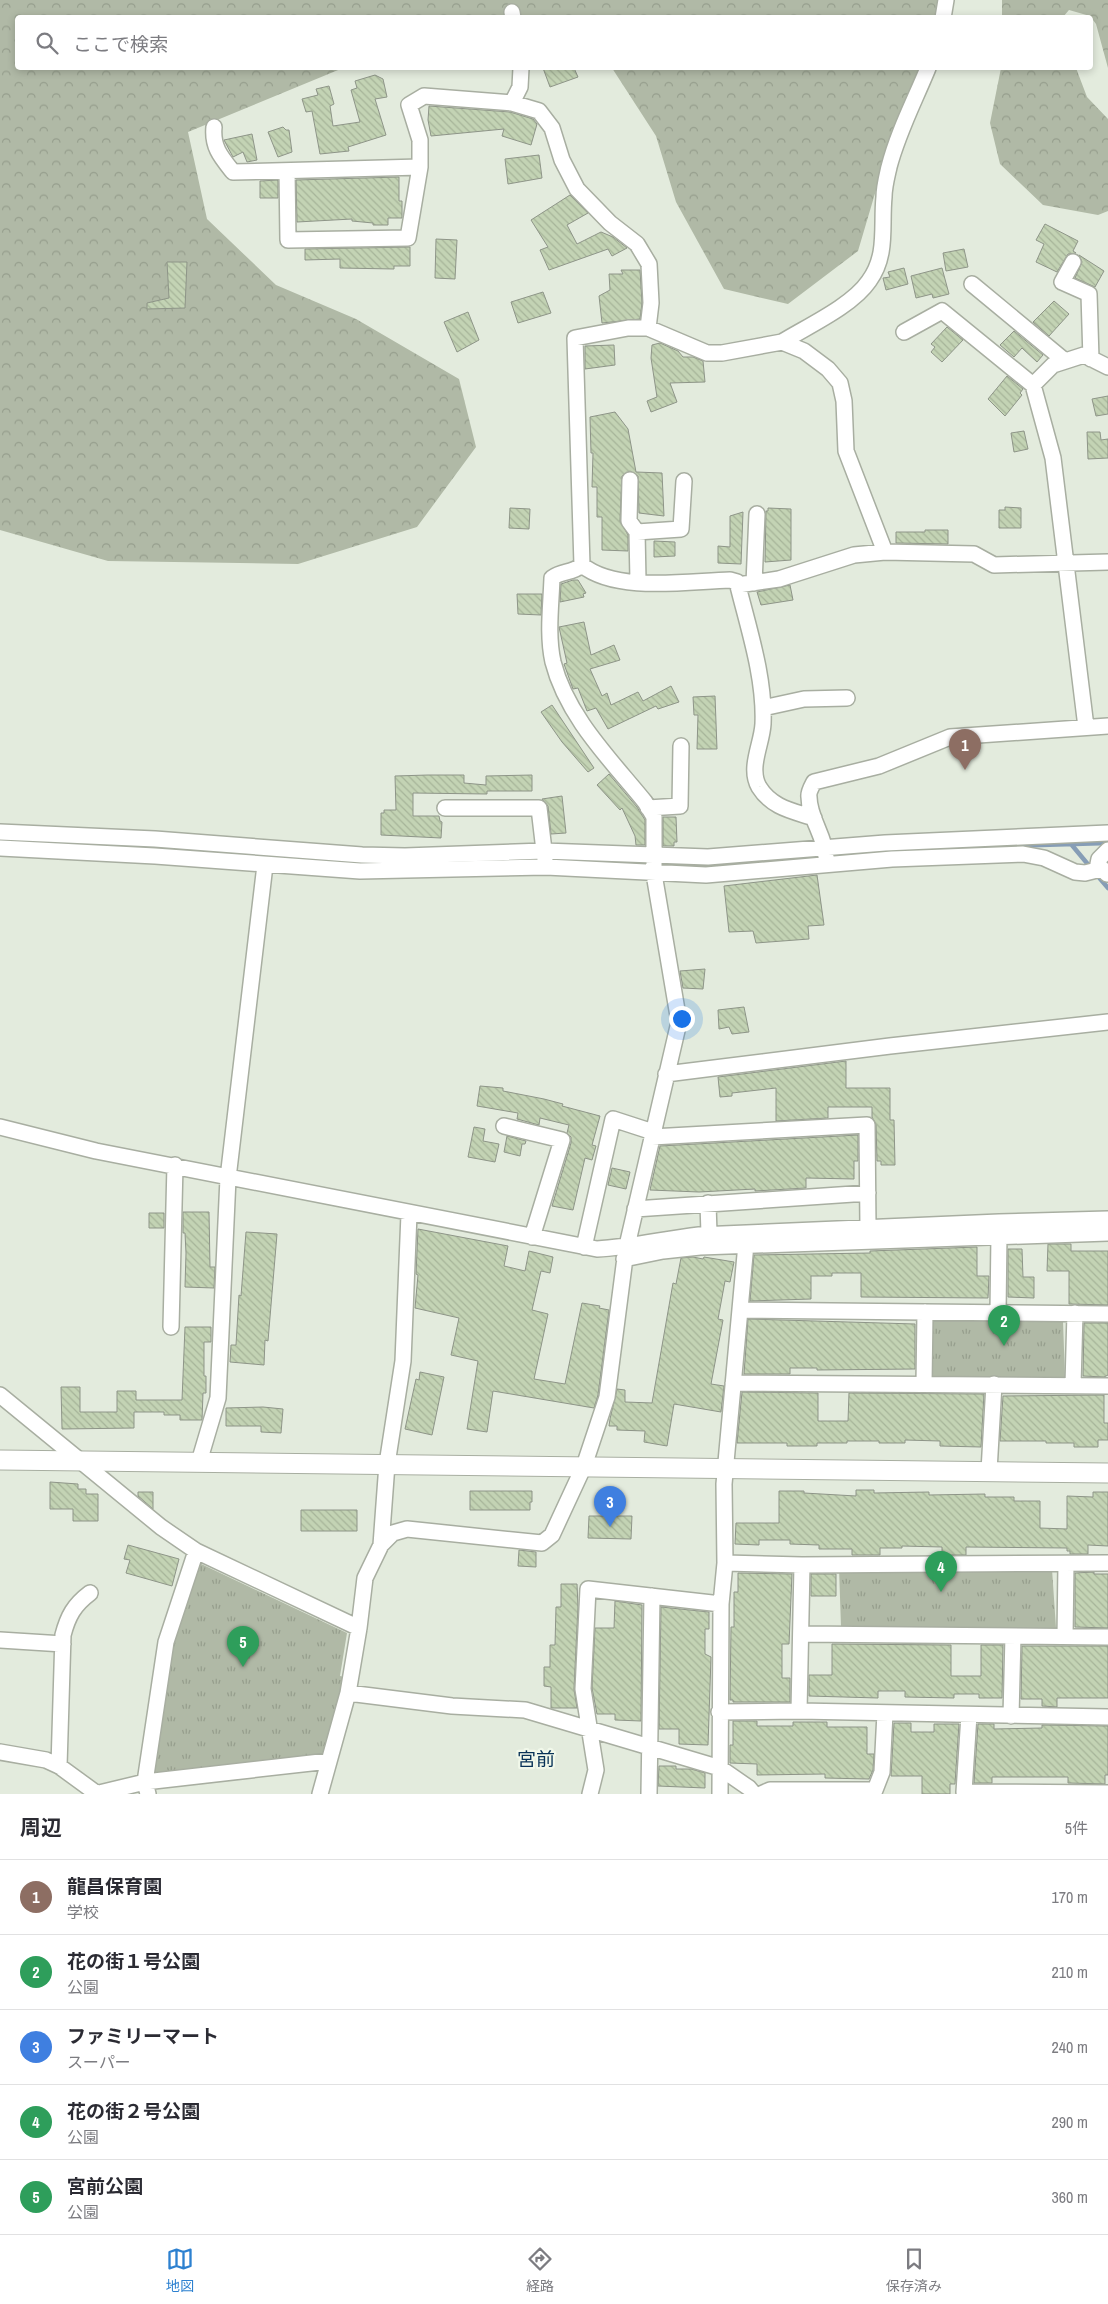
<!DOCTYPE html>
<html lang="ja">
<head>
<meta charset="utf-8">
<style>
	body { margin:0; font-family:"Archivo Narrow","Noto Sans JP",sans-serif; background:#f2f2f3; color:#2b2b33 }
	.you { position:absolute; left:681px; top:1018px; width:18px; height:18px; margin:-12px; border:4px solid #fff; border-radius:50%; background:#1a73e8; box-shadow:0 0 0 8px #1a73e833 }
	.badge { display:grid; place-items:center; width:32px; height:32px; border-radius:50%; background:#2d81d0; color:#fff; font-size:16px; font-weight:700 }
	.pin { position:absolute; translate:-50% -41px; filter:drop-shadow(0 1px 2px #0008) }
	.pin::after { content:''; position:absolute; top:26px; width:18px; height:15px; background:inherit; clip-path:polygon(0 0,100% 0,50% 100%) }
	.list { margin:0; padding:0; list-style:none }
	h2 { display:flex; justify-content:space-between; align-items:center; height:65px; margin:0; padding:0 20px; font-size:21px }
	h2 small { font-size:16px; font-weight:400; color:#7c7c81 }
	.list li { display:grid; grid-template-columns:32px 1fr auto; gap:15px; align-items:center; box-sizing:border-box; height:75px; padding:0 20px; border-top:1px solid #e1e1e2 }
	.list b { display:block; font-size:19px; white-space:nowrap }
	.list p { margin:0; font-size:16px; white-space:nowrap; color:#7c7c81 }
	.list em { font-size:16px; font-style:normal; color:#7c7c81 }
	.icon { flex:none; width:28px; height:28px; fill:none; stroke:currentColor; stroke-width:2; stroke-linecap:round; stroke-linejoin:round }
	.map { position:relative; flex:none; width:1108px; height:1794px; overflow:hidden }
	.search { position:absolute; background:#fff; box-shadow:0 2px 8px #0003; left:15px; right:15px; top:15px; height:55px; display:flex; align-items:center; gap:12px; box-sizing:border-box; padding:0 18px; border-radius:5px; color:#7c7c81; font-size:19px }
	.sheet { height:440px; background:#fff }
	nav { display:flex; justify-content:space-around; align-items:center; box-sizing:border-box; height:70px; border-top:1px solid #e1e1e2; background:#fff; font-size:14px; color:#7c7c81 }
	nav a { display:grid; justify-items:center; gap:2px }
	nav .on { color:#2d81d0 }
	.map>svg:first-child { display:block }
	.grass { fill:url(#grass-tufts) }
	.forest { fill:url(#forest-crowns) }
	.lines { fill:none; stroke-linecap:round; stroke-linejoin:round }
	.stream { stroke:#869db6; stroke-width:4.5 }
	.building { fill:url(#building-back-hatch); stroke:#8e9588 }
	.minor-casing { stroke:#a8aea1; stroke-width:18 }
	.tertiary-casing { stroke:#a8aea1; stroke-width:21 }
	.minor { stroke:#fff; stroke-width:15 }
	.tertiary { stroke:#fff; stroke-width:19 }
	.labels { text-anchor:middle; stroke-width:4.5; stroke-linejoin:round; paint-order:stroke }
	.quarter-label { font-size:19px; fill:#083257; stroke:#f1f8ea }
</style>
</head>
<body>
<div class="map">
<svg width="1108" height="1794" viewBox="0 0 1108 1794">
	<defs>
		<pattern id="grass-tufts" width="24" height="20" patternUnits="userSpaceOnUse" patternTransform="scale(1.25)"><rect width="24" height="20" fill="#b0b9a6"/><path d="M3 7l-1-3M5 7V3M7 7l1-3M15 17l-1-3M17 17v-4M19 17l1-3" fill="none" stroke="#969e8d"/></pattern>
		<pattern id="forest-crowns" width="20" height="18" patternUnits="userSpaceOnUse" patternTransform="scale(1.25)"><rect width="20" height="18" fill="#b0b9a6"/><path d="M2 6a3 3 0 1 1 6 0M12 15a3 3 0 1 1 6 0" fill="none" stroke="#969e8d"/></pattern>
		<pattern id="building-back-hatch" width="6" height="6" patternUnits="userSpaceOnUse" patternTransform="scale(1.25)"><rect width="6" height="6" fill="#c3d3b4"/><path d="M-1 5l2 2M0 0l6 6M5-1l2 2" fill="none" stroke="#a6b499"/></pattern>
	</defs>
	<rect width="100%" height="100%" fill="#e3ebdd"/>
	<!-- grass -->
	<path class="grass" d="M930,1318L1063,1321L1065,1378H929Z
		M197,1562L347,1633L340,1676L344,1677L330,1746L318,1757L154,1773L172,1643Z
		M839,1568L1052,1569L1056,1628L841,1627Z"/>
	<!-- forest -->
	<path class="forest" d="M0,0H941L936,18H481L468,15L463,18H18V68H343L188,132L207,219L276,285L356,319L459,379L476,447L417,527L298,564L108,561L0,530Z
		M1002,0H1108V68L1096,24L1090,16L1069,10L1063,17H1002Z
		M612,68H922L892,136L858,251L788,304L724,289L676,202L656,136Z
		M1001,68H1076L1087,97L1108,119V211L1098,215L1043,205L1000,164L990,123Z"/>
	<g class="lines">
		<!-- stream -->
		<path class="stream" d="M0,840L358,862
			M1071,844L1091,868
			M944,848L1108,843
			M548,859L708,865L822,856
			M1096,874L1108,888"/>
	</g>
	<!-- building -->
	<path class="building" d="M543,68H574L578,77L550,87Z
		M375,75L383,79L387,97L375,99L386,135L348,147L349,151L320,154L312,111L306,112L302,99L318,95L316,89L329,86L334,104L330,106L333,126L360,122L351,90L357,88L355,81Z
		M429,106L510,112L533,119L537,124L531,145L502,136L504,129L431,136L428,120Z
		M283,127L286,130H289L292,152L278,157L268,132Z
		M252,134L257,160L247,162L243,152L233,157L224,140Z
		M539,155L542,178L508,184L505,159Z
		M399,177V201H402V218H388V225H373V223L352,221V219L297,222L296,180Z
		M278,180V198H260V181Z
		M570,195L588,213L567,225L577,244L601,232L613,237L627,248L612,256L608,249L549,270L540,250L548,247L531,220Z
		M1045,224L1078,241L1073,251L1076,253L1068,254L1057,272L1036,262L1044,244L1036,240Z
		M436,239L457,240L455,279L435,278Z
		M410,247V266H394V269L340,268V259L305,260V249Z
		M964,249L968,267L946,271L943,253Z
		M1079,255L1104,271L1095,287L1075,278L1082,262Z
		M167,262H187L185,308L147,309V303L169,298Z
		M904,268L908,284L886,290L883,278L890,277L888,272Z
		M942,268L949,294L933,298L932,294L916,298L911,276Z
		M621,270H640L642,303L640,319L602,323L599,296L610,290L609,274H623Z
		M543,292L551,313L518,323L511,302Z
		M1054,301L1069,314L1049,336L1033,322Z
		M468,312L479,340L457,352L444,322Z
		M947,327L963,340L942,362L931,352L935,347L931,344Z
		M1014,331L1043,355L1037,362L1022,348L1014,357L1000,345Z
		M660,343L678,351L683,357H693L703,361L705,382L670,383L677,402L651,412L647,401L657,397L651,358L652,345Z
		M614,345L615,365L585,369V346Z
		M1007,376L1023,389L1020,393L1022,395L1005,416L988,399Z
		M1108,396V414L1096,416L1092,399Z
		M615,412L628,429L636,472L662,473L664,516L639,513L638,476L630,471L622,476L620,521L628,535V551L602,550V517H597V487H592L593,453H591L590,417Z
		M1024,431L1028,449L1014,452L1011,433Z
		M1087,432H1100L1101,440L1108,439V458L1088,459Z
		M1005,507L1021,508V528H999V510H1005Z
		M510,508L530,509L529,529L509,528Z
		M768,508L791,509V560L765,562L766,511H768Z
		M743,512L741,564L718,563V546L730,547V516Z
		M925,530H948V544L896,543V532H925Z
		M654,541L675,542V556L654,557Z
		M573,580H578L586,593L583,594L584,597L560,602L561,584Z
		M790,585L793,600L761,605L757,592Z
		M517,594H542L541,615L518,614Z
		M584,622L591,655L614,645L620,660L590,669L602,696L607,693L611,705L638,692L643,701L671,686L679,702L658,709L656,706L608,729L596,708L587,711L578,688L573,689L564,664L567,663L559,627Z
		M715,696L717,749H697L698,715H694L693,697Z
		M552,705L594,768L588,772L562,742L541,712Z
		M609,774L637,807L645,820V845H636L635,836L622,808L620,810L597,785Z
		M428,775H464V783L486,785V776L532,775V791H487V794L413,793V816H439L440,821L442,822L441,838L381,835V813H384V810H396L395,776Z
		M562,796L566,833L551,834L548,806L542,799Z
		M663,817H676L677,842H674V846H663Z
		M817,875L824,925L808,926L809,939L756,943L753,931L729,932L724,886Z
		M705,969L703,989L683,988L680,971Z
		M744,1007L749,1032L732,1034L729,1027L719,1029L718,1010Z
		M846,1061V1088H890V1120H894L895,1165H881V1161H877L876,1125L872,1117V1107H828V1118L776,1121V1088L732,1093V1096L720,1097L718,1077Z
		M480,1086L503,1088V1091L544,1099L563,1104L562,1106L600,1116L592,1145L596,1146L592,1160L585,1158L573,1210L552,1206L571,1143V1137L567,1133L569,1125L540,1118L539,1125L517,1119L518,1113L477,1106Z
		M474,1127L485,1129L483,1141L499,1144L495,1162L468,1157Z
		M858,1135V1161H854V1179L806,1178V1188L755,1191V1189L699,1192L650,1190L660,1146Z
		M507,1136L526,1141L525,1144H522L520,1156L504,1152Z
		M612,1168L630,1172L626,1189L608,1185Z
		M183,1212H209L210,1267H215L214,1288L185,1287L186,1253L185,1233H183Z
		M149,1213H164V1228H149Z
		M418,1229L508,1246L504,1266L525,1271L529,1251L553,1257L550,1273L541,1271L532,1310L548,1314L534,1379L565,1384L582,1303L600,1306L599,1308L609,1310L598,1395L594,1408L493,1391L487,1432L467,1429L478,1361L451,1355L459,1318L415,1308L418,1275L416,1274Z
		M246,1232L277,1234L268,1341L265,1340L264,1365L230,1362L231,1345H236L239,1295L241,1296Z
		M1048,1244H1071V1251H1108V1305L1069,1304V1271H1047Z
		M977,1247V1276H989L988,1298L861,1297V1273H832V1276H811V1299L750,1301L754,1255L870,1253V1251Z
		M1008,1249H1022L1023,1277H1034V1298L1008,1297Z
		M693,1257L703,1259L704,1257L734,1262L730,1282L725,1281L718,1319L723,1320L711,1384L724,1386L721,1412L674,1404L667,1446L644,1442L645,1431L617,1430V1426H609L610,1419L617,1389L625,1390V1402L652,1403L673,1283L676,1284L681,1258Z
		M748,1319L915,1324V1369L817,1370V1368H790V1374H744Z
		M1084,1323H1108V1375L1104,1377L1083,1376Z
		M185,1327H211V1342H204V1376H206V1393H203L202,1420H180V1415H164V1412H134V1428L62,1429L61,1387H80V1412H117V1391H136V1400H182Z
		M420,1372L444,1377L432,1435L405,1429L416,1379L419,1380Z
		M742,1392L818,1393V1421H848L849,1393L984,1394L981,1447L940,1446V1441L905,1440V1443H879V1441H847V1443H817V1446H787V1443H737Z
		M1104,1395V1423H1108V1440H1098V1447H1074V1443H1046V1441H1000L1003,1396Z
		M263,1407L283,1409L281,1433L261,1432V1426H226V1408Z
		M50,1482L78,1484V1489H86V1494H98V1521H73V1509H50Z
		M856,1490H874V1493L929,1492V1495L985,1494V1497H1014V1501H1040V1528L1067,1529V1496L1093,1497V1492H1108V1546L1088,1545V1554H1070V1551H1067V1548L966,1547V1555H942V1547L902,1546V1548H880V1555H852V1549H819V1545L790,1544V1540H759V1545L735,1544L736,1523H779V1491H804V1493L856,1496Z
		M470,1491H532V1502H530V1510H470Z
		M138,1492H153V1509L138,1496Z
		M301,1510H357V1531H301Z
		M589,1516H632L631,1539L588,1538Z
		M128,1545L179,1559L172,1586L126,1573L130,1560L124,1559Z
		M519,1550L536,1552V1567L518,1566Z
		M1094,1572V1574H1108V1628L1075,1627V1573Z
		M738,1573L792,1574L789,1644H782V1678H790V1702H733V1700H730L731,1627H734V1592H738Z
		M811,1574H836V1596H811Z
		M561,1584H577L578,1607L574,1689L577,1708H551V1687L544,1686V1667H550V1645H555L556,1607H561Z
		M615,1601L642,1605L641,1721L615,1720V1714H597L592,1688L595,1628H614Z
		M661,1607L709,1612V1629H705V1654L711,1657L708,1745L679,1744V1729H659Z
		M832,1644L951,1645V1676H981V1645H1003L1002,1698H979V1694H954V1698L905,1697V1691H878V1698L809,1696V1675H832Z
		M1022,1646H1108V1698H1057V1707L1042,1706V1699H1021Z
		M733,1721H757V1726H793V1722H827V1727H867V1754H874L873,1770L869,1779L825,1778V1774L757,1775V1764L730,1763V1745H733Z
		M894,1723H911V1732H934V1724H959L955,1784H950V1794H922V1776H891Z
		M978,1724H994V1729L1042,1728V1725L1108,1726V1775H1105V1784L1068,1783V1777H992V1783H974Z
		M659,1766H676V1769H691L705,1773V1788L658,1786Z"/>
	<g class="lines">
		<!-- minor casing -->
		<g class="minor-casing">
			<path id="minor" d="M512,12L513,18
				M943,18L946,0
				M512,103L520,87L521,68
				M214,127C212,147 221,157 233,172L420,167V140L409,105L424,96L512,103L539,111L552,128L562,160L577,189L610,223L637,244L649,264L651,303L648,328
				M287,171L288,240L408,238L420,167
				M1073,262L1062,282L1089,294L1091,359
				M972,284L1065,361
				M904,332L942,311L1033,385L1053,458L1086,727
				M782,342C808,326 852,306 869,281C888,255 881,226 884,197C884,187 887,176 889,167C898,132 915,100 928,68
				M1033,385L1053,365L1084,355L1108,367
				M630,480L629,521L637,532
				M582,565C616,593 688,581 730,580L737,582C748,627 765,677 763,724C762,744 748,768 759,787C772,808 793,811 814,818
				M638,581L637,532L681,529L684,481
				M754,583L757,514
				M738,585L779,579L854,555L885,552
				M763,708L804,699L847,698
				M445,808H539L545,859
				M648,808L680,806L681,746
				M0,832L155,839L362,855L405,856L544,851L708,857L885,843L1108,833
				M0,848L155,856L360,871L546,867L706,875L892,859L1023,854L1044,858L1075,872L1085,873L1101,869
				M826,857C825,836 809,818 809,797C808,792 812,786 814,782L879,766L950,737L1108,726
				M1107,874L1098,864L1099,859L1108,850
				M666,1074L890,1046L1108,1022
				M504,1126L562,1140L532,1237
				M0,1127L96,1151L597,1249C632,1247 664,1239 699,1235L999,1222L1108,1219
				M652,1137L867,1125L868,1228
				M708,1203L709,1234
				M635,1209L868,1193
				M584,1247L613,1119L653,1132
				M624,1259L663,1251L700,1247L1108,1233
				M740,1310L1108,1314
				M998,1312L999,1235
				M171,1327L175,1165
				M733,1383L1108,1386
				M924,1384L925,1312
				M1073,1385L1075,1313
				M0,1395L161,1527L196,1551L359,1628
				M199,1462L218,1398L228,1178L265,865
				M989,1471L994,1384
				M381,1545L387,1464L403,1361L409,1214
				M725,1563L802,1565L1108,1563
				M801,1634L1108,1637
				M1065,1637L1066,1564
				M0,1640L63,1644
				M348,1693L452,1706L525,1710L720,1768L749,1788L754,1794
				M799,1711L802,1565
				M719,1712L799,1711L1108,1717
				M969,1715L964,1792L1108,1793
				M1011,1716L1013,1636
				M0,1752L46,1760L59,1766L96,1793
				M59,1766L63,1635C68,1616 74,1605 90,1593
				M95,1794L145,1782L329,1761
				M148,1794L145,1782L166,1642L196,1551
				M320,1794L348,1693L359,1628L365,1578L381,1545L393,1533L407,1529L542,1543L552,1535L584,1466L607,1397L626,1250L679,1022L654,874V817L645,802C611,760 567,717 553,662C547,635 551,606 552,578C563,570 571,574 582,565L575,338L628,328H648L707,353H722L782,342L804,351L828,369L840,383L844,401L846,451L885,552L974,554L994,565L1108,562
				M590,1794L596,1770L583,1689L588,1589L721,1604
				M649,1794L652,1596
				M720,1794L721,1604L725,1563L724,1484L747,1233
				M761,1794L770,1790H875L882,1772L885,1713"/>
		</g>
		<!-- tertiary casing -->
		<g class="tertiary-casing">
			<path id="tertiary" d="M0,1460L1108,1473"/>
		</g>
		<!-- minor -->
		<use href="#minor" class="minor"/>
		<!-- tertiary -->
		<use href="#tertiary" class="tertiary"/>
	</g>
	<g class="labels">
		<!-- quarter labels -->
		<g class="quarter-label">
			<text x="536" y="1766">宮前</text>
		</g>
	</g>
</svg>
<div class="you"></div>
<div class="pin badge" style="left:965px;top:770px;background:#8d6e63">1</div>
<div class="pin badge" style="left:1004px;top:1346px;background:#2e9e5b">2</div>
<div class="pin badge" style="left:610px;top:1527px;background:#3f7fe0">3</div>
<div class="pin badge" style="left:941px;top:1592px;background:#2e9e5b">4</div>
<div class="pin badge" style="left:243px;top:1667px;background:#2e9e5b">5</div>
<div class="search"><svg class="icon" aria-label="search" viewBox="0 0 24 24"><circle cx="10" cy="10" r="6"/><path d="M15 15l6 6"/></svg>ここで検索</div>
</div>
<section class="sheet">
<h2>周辺<small>5件</small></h2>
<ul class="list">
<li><span class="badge" style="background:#8d6e63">1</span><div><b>龍昌保育園</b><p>学校</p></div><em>170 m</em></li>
<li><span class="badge" style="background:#2e9e5b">2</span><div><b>花の街１号公園</b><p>公園</p></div><em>210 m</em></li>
<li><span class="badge" style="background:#3f7fe0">3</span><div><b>ファミリーマート</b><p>スーパー</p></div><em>240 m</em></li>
<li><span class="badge" style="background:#2e9e5b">4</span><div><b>花の街２号公園</b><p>公園</p></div><em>290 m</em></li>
<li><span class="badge" style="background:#2e9e5b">5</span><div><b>宮前公園</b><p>公園</p></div><em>360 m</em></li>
</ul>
</section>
<nav>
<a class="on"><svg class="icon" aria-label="map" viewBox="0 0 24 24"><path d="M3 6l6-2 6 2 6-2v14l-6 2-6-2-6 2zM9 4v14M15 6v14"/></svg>地図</a>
<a><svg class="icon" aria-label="directions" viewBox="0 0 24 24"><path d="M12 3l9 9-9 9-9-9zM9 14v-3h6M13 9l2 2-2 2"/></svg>経路</a>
<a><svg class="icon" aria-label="saved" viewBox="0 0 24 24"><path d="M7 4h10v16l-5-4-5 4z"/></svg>保存済み</a>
</nav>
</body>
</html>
